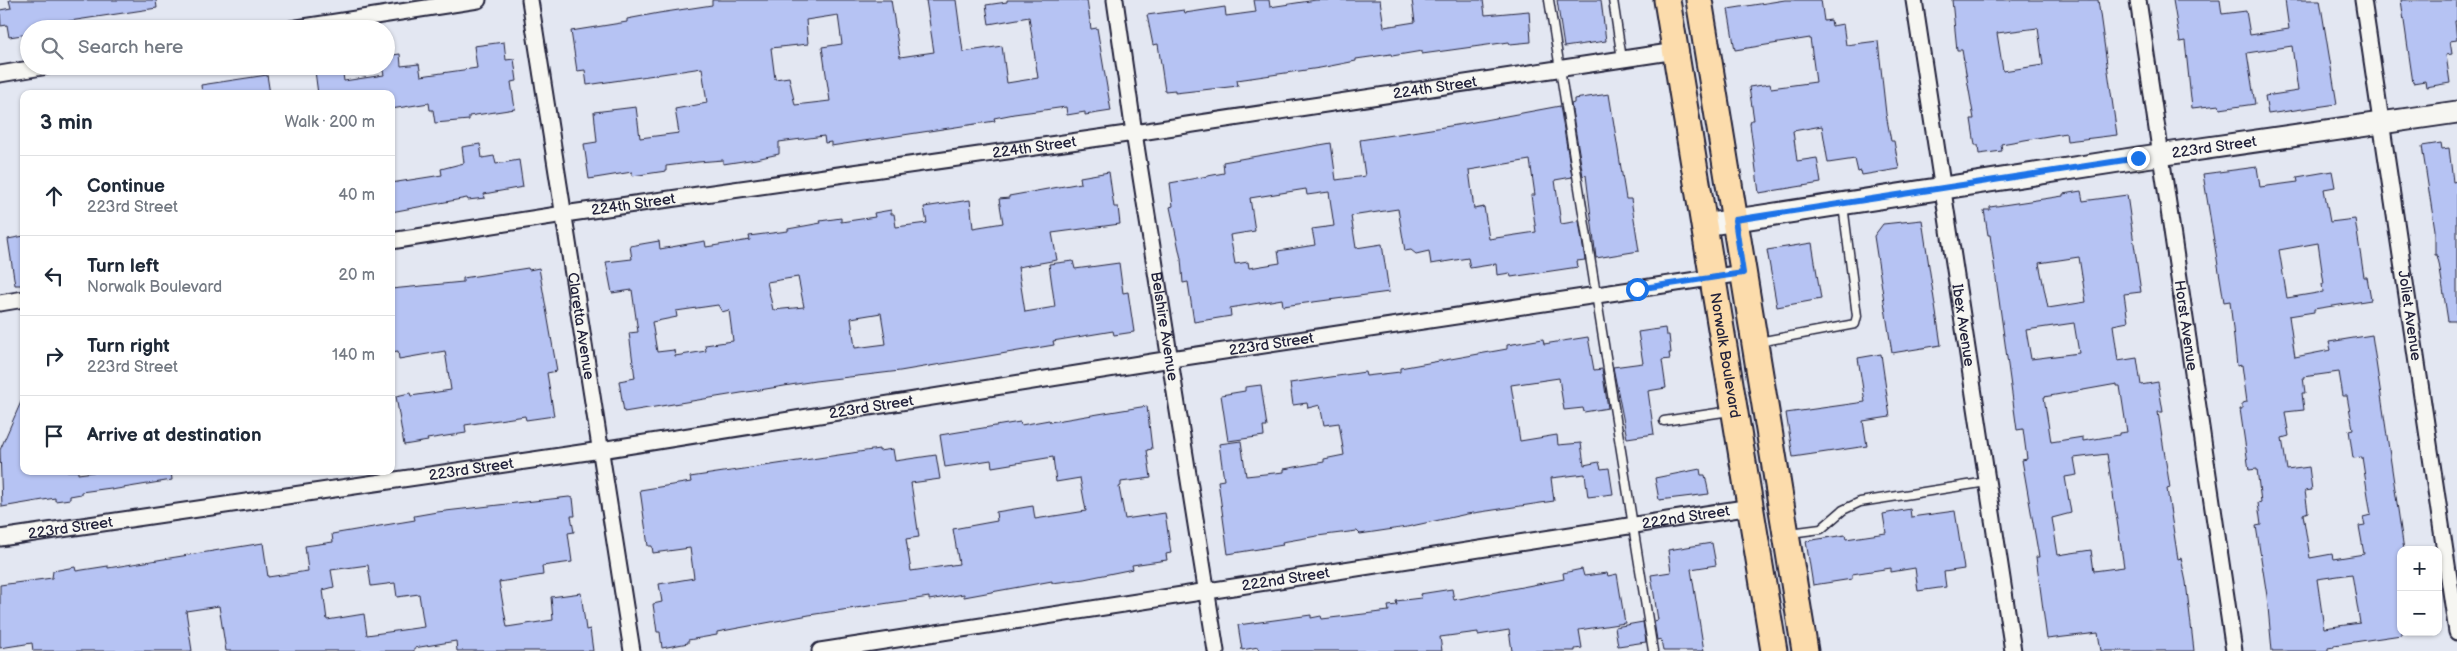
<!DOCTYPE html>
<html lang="en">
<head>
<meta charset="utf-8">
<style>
	body { margin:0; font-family:"Balsamiq Sans",sans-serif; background:#f6f6f7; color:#1f2937 }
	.controls { position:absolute; right:15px; bottom:15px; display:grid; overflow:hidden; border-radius:10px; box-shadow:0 1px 4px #0004 }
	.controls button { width:45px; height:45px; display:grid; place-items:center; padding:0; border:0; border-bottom:1px solid #e0e1e3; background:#fff; color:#1f2937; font:25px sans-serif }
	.stop { position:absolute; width:15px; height:15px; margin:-11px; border:4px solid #1a73e8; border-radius:50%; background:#fff }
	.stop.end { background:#1a73e8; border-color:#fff; box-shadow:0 1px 5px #0008 }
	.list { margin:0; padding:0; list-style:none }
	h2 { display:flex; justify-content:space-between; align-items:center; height:65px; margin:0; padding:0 20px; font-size:21px }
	h2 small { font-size:16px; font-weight:400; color:#747a83 }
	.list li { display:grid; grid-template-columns:32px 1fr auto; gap:15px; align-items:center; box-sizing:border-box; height:80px; padding:0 20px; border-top:1px solid #e0e1e3 }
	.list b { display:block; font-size:19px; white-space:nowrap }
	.list p { margin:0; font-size:16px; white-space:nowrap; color:#747a83 }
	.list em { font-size:16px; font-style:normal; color:#747a83 }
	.icon { flex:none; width:28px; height:28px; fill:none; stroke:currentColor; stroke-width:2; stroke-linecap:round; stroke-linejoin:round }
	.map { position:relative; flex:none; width:2457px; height:651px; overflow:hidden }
	.search { position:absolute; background:#fff; box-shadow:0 1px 4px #0004; left:20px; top:20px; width:375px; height:55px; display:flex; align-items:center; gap:12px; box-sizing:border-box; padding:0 18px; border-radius:28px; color:#747a83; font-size:19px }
	.panel { position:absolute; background:#fff; box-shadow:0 1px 4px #0004; left:20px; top:90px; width:375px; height:385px; border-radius:10px }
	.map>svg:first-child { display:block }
	.building { fill:#b6c3f3; stroke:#22223b; fill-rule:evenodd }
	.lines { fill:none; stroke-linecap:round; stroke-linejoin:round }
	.lane-casing { stroke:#22223b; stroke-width:11 }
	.street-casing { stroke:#22223b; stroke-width:19 }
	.secondary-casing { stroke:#22223b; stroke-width:25 }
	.primary-casing { stroke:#22223b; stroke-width:29 }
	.lane { stroke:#f6f6f2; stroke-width:8 }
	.street { stroke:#f6f6f2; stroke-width:15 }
	.secondary { stroke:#f6f6f2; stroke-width:21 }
	.primary { stroke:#fcdcac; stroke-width:25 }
	.route { stroke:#1a73e8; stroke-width:6 }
	.labels { text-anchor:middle; stroke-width:4; stroke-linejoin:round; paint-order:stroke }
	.street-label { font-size:15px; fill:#22223b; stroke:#f6f6f2 }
</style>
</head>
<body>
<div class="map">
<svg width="2457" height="651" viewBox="0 0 2457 651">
	<rect width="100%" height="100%" fill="#e3e7f2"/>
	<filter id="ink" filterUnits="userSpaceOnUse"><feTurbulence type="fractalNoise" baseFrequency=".02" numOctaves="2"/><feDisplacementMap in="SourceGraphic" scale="10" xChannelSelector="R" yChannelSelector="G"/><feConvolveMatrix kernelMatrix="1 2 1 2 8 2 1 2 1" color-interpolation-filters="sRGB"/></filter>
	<g filter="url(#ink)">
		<!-- building -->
		<path class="building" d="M9,0H156L157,8L36,26L37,29H29V34L9,37L7,25L1,26L0,10L11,8Z
			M712,0H891L900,57L934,52L926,0H956L963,52L1002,46L1007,83L1038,78L1029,17L989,24L986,5L1007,2V0H1087L1091,29L1097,28L1111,111L1085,115V112L1067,115L1066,107L1014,114L994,118L995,121L831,146V142L825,143L824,136L779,142V154L756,159L723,164V160L698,162L666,166V171L632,176V172L589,179L584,144L597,142L594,112L636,107L640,138L679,133L675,109L707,103L702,68L587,85L585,70L577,71L571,31L627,22V19L659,13L712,5ZM838,15L842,44L822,47L830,101L795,105L789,77L775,79L771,48L808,44L806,20Z
			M1254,0H1269L1270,7L1316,0H1380L1384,27L1415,22L1412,0H1483L1485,15L1529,11L1531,42L1510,44L1509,42L1422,54V51L1392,56L1391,54L1356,59V61L1320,68L1237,80L1238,86L1175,93V90L1165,91L1158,44L1153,45L1147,15L1184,10L1185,13L1225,7L1226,16L1256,12Z
			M1557,0H1601L1606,41L1564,47Z
			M1785,0H1821L1824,21L1831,20L1832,26L1843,24L1846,45L1878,41L1886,114L1891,141H1894L1899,169L1862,175L1861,171L1858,172L1855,159L1828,163L1822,126L1793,131L1797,161L1817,158L1821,183L1759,193L1750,124L1751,120H1754L1749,87L1770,84L1771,88L1816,82L1810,38L1735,50L1728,9Z
			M1952,0H2098L2117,135L2067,141L2066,133L2001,144L2002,151L1979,154L1978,145H1975L1971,119H1974L1962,50H1957ZM2038,28L2043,65L2003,71L1997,33Z
			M2173,0H2220L2222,14L2246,11L2250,35L2289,29L2285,0H2320L2337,104L2268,114L2265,96L2298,91L2292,46L2247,53L2255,104L2220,109L2219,105L2192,108L2185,41L2180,42Z
			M2401,0H2457V21H2455L2457,40L2450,41L2452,54L2446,55L2450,83L2426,87L2425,81L2413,83Z
			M504,42L506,60L514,59L517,81L511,82L515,109L469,116V120L435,123L433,110H430L429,103L391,109V94H318L315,71L342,67L344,81L384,75L382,66H386V56L400,54L401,66L419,64L421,76L477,68L474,46Z
			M267,75L270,94H202L201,85Z
			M1609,94L1626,199H1631L1639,251L1596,258L1586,175L1583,176L1571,104L1574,103V99Z
			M1560,106L1572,177L1555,180L1561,224L1579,221L1585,260L1577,261L1578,267L1511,277L1510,273L1497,275L1496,264L1470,268L1468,258L1431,264L1429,251L1416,254L1411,250L1405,251L1398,209L1351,216L1356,248L1382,244L1389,292L1283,306L1282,299L1230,308L1231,316L1194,322L1188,282L1183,283L1181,259L1170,207L1173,206L1170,183L1224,173L1223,162L1331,143L1336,180L1365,176L1360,140L1463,124ZM1530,160L1535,195H1531L1536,232L1489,239L1484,207L1474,209L1469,170ZM1306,189L1307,195L1329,192L1334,226L1312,229L1315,245L1278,251L1280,263L1249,268L1248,262L1235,264L1230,235L1255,231L1250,198Z
			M2441,143L2442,149L2449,148L2453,182L2457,181V321H2448L2439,263L2437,255H2435V230L2422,146Z
			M480,144L482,158L494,156L496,164L519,160L523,187L484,194L485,198L468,200L467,198L391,212V183L442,175L441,169L464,163L462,147Z
			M2257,167L2260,187L2298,182L2297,177L2332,171L2335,187L2324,189L2330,222L2355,219L2364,277H2367L2371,300L2314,309V312L2289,316L2295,357L2331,350L2329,342L2372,335L2404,550H2401V635L2334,645V647L2328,648V651H2272L2267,596L2256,526L2261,525L2258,503L2261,502L2257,469L2249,470L2240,409H2242V403L2247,402L2242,365L2237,366L2230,301L2224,302L2203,174ZM2318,243L2324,284H2322L2323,292L2287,298L2279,250ZM2339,372L2343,396H2347L2353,429L2349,430L2353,458L2362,457L2371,515L2363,517L2365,525L2359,526L2364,554L2333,559L2332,554L2310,558L2303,514L2308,512L2305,491L2312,490L2309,467L2287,470L2282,438L2289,436L2285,412L2304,410L2302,393H2305L2303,377ZM2352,574L2360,623L2324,628L2317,579Z
			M1109,172L1114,207H1118L1120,224L1052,233L1057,260L1018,267L1025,312L1055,307L1049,264L1073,261L1075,269L1119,263L1123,293L1128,292L1134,332L1114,335L1113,331L1053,341L1054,345L900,371L815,381L624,412L619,381L635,378L629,333L638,332L632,290L612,293L606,262L632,259L630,246L659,241L660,249L705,241L706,247L750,240L749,236L788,231V229L821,223L820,221L841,218V222L875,217L874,213L891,210V214H894L896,227L927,223L924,207L970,200L973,228L1003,223L999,199L1009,198V196L1081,183L1080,177ZM798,277L804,307L773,310L767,282ZM718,305L722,312L729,310L733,341L705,345L706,351L675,356L674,350L657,352L652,322L677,317L676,311ZM881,313L886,344L855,348L851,318Z
			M2081,191L2083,201L2127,195L2141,292L2124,294L2128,322L2113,325L2118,361L2137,358L2141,385L2158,382L2163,412H2158L2170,488L2167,489L2178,559L2181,558L2186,582L2194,651H2101L2098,633L2047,639L2036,557H2039L2022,460L2027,459L2023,429L2017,430L1990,235H1988L1984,210H1990V207L2063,196V194ZM2079,257L2086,302L2048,308L2039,263ZM2074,323L2079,353L2031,359L2026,330ZM2117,384V386H2120L2127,432L2119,433V435L2083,441V437L2051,442L2044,397ZM2107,454L2124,567L2094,571L2091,550L2058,555L2052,518L2071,513L2065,477L2077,475L2074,458Z
			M1922,220L1941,345L1892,353L1874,236L1883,224Z
			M24,236V285H15L8,239Z
			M1812,243L1821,299L1777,307L1767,250Z
			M528,268L529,270L539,268L557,371L547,373L554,416L526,420L525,416L465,425L466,433L427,439L428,441L404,445L396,396L410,393L411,396L451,390L445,351L399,359L398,351L391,352V289L463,282V278Z
			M1665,328L1666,335H1669L1671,353H1669L1670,359L1662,360L1666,388L1648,391L1654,434L1627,438L1613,367L1643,363L1638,332Z
			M1588,337L1594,370L1602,369L1608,408L1584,412L1583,408L1564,410L1559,378L1511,385L1520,441L1557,435L1558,445L1581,443L1584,465L1599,462L1601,469L1609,468L1613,494L1588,497L1585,474L1551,478L1554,501L1467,514L1407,527L1360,534L1357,531L1317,536L1282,542L1283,545L1228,554L1218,481L1224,480L1219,444L1241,441L1246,476L1284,472V469L1324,462V459L1344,455L1339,423L1324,425L1320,405L1308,408L1307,403L1293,405L1290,383L1365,372L1366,376L1400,372V368L1507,349V345L1543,339L1544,344Z
			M1881,354L1890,417L1863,421L1867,446L1793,457L1786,413L1865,402L1858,358Z
			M1261,385L1267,427H1263L1264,436L1228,441L1221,395L1245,391V387Z
			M24,395V471H78V474L101,471H171L172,480L111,490V488L81,492V494L70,496V499L55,501V498L2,507L0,450Z
			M1147,406L1152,449L1147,450L1151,478L1121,482V486L1119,487L1125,519L1165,513L1171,553L1166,554L1167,560L1132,565L1133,569L1084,579L1052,583V581L964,597V594L929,600V597L809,615L717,632V635L688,640V643L662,648L660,632H657L653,604L662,602L659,584L694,578L690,548L653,553L652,546H648L640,490L691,482L690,477L879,449V451L893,449L895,461L936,455L940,479L911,483L919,537L906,539L911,571L959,564L953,529L997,521L996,512L1033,506L1035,519L1086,511L1080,478L1056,482L1053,457L992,467L991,460L945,467L940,435L1020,422L1021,425L1049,420L1050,422Z
			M1700,469L1701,475H1705L1709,494L1659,500L1655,478Z
			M569,497L573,498L575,516H571L574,532L568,533L572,562L542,566L543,575L499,582L507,627L553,620L551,597L581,593L586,630L590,629L593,651H457L456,641L414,648V651H226L219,606L186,611L192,651H33L32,643L0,648V585L52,578L53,571L75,567L76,571L108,566V568L263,543L268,577L308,571L305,546L333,542L332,534L415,520L414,516L437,512ZM368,565L371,586L395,583L397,597L419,594L424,627L367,635L364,614L327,620L323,590L334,587L331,570Z
			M1910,509L1911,517L1955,511L1964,569L1944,572L1946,587L1918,591L1915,568L1891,572V568L1852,574V579L1813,585L1806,541L1845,535L1846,539L1886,533L1883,514Z
			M1712,543L1716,565L1691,569L1704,651H1663L1661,639L1657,640L1654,621L1658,620L1651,575L1671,572L1668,550Z
			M1582,569L1584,576L1607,573L1608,576L1617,574L1625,623L1579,630L1582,648L1575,649V651H1512L1509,630L1478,635V632L1440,637L1442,651H1259L1258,647L1242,650L1238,625L1311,615V618L1321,616L1322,619L1389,611L1388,606L1397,605L1396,601L1421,598L1420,594L1452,589L1454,600L1564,579L1563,573Z
			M1643,622L1646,642L1618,646L1615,627Z"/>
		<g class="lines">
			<!-- lane casing -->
			<g class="lane-casing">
				<path id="lane" d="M1549,0L1653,651
					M1613,0L1622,59
					M1759,342L1855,324L1857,316L1843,205
					M1664,421L1730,411
					M1790,533L1821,529L1843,510L1860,502L1987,482"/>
			</g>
			<!-- street casing -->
			<g class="street-casing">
				<g id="street">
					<path id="s1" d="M530,0L632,651"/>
					<path id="s2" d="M1115,0L1134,133L1216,651"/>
					<path id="s3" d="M1914,0L2013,651"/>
					<path id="s4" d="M2138,0L2234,651"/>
					<path id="s5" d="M2363,0L2457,632"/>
					<path d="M291,29L478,0"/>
					<path d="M0,74L48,66"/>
					<path id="s6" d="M391,241L564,214L1134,133L1676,51"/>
					<path d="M0,303L24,299"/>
					<path id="s7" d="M0,538L601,450L1171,359L1743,273"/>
					<path id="s8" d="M820,651L1751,507"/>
				</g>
			</g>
			<!-- secondary casing -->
			<g class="secondary-casing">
				<g id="secondary">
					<path id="s9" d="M1704,225L2138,158L2457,112"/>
				</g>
			</g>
			<!-- primary casing -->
			<g class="primary-casing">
				<g id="primary">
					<path id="s10" d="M1667,0L1774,651"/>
					<path d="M1699,0L1805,651"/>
				</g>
			</g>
			<!-- lane -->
			<use href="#lane" class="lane"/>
			<!-- street -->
			<use href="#street" class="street"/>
			<!-- secondary -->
			<use href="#secondary" class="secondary"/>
			<!-- primary -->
			<use href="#primary" class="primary"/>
		</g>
	</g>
	<g class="lines" filter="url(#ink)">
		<!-- route -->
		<path class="route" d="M1637,289L1743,273L1735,220L2138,158"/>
	</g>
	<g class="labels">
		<!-- street labels -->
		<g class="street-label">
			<text dy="5" stroke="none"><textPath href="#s6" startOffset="1055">224th Street</textPath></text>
			<text dy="5" stroke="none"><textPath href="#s9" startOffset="516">223rd Street</textPath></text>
			<text dy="5" stroke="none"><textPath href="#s6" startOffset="650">224th Street</textPath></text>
			<text dy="5" stroke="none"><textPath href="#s6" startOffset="245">224th Street</textPath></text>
			<text dy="5" stroke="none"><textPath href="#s5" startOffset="319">Joliet Avenue</textPath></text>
			<text dy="5" stroke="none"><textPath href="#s1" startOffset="330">Claretta Avenue</textPath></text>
			<text dy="5" stroke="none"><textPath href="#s4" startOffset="329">Horst Avenue</textPath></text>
			<text dy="5" stroke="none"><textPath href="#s2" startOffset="330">Belshire Avenue</textPath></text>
			<text dy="5" stroke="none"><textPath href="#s3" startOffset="329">Ibex Avenue</textPath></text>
			<text dy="5" stroke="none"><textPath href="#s7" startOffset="1286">223rd Street</textPath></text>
			<text dy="5" stroke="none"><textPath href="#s10" startOffset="360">Norwalk Boulevard</textPath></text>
			<text dy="5" stroke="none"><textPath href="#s7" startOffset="881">223rd Street</textPath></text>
			<text dy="5" stroke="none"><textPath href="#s7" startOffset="476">223rd Street</textPath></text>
			<text dy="5" stroke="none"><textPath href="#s8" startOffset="876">222nd Street</textPath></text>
			<text dy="5" stroke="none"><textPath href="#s7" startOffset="71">223rd Street</textPath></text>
			<text dy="5" stroke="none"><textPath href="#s8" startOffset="471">222nd Street</textPath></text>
		</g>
	</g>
</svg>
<div class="controls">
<button>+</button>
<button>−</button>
</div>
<div class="stop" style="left:1637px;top:289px"></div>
<div class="stop end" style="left:2138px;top:158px"></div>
<div class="search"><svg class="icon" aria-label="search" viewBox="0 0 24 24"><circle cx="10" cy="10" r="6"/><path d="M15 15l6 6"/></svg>Search here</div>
<section class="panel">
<h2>3 min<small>Walk · 200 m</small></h2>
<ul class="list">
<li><svg class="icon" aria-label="ahead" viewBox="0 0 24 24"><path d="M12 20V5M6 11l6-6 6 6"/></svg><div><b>Continue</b><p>223rd Street</p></div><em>40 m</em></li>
<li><svg class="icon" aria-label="left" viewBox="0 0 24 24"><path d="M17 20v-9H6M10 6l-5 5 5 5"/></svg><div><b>Turn left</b><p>Norwalk Boulevard</p></div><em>20 m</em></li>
<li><svg class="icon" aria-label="right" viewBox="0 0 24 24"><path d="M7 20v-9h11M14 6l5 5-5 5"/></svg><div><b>Turn right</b><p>223rd Street</p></div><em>140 m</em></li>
<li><svg class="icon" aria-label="arrive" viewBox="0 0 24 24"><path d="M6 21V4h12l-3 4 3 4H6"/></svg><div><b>Arrive at destination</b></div></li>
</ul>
</section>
</div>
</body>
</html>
